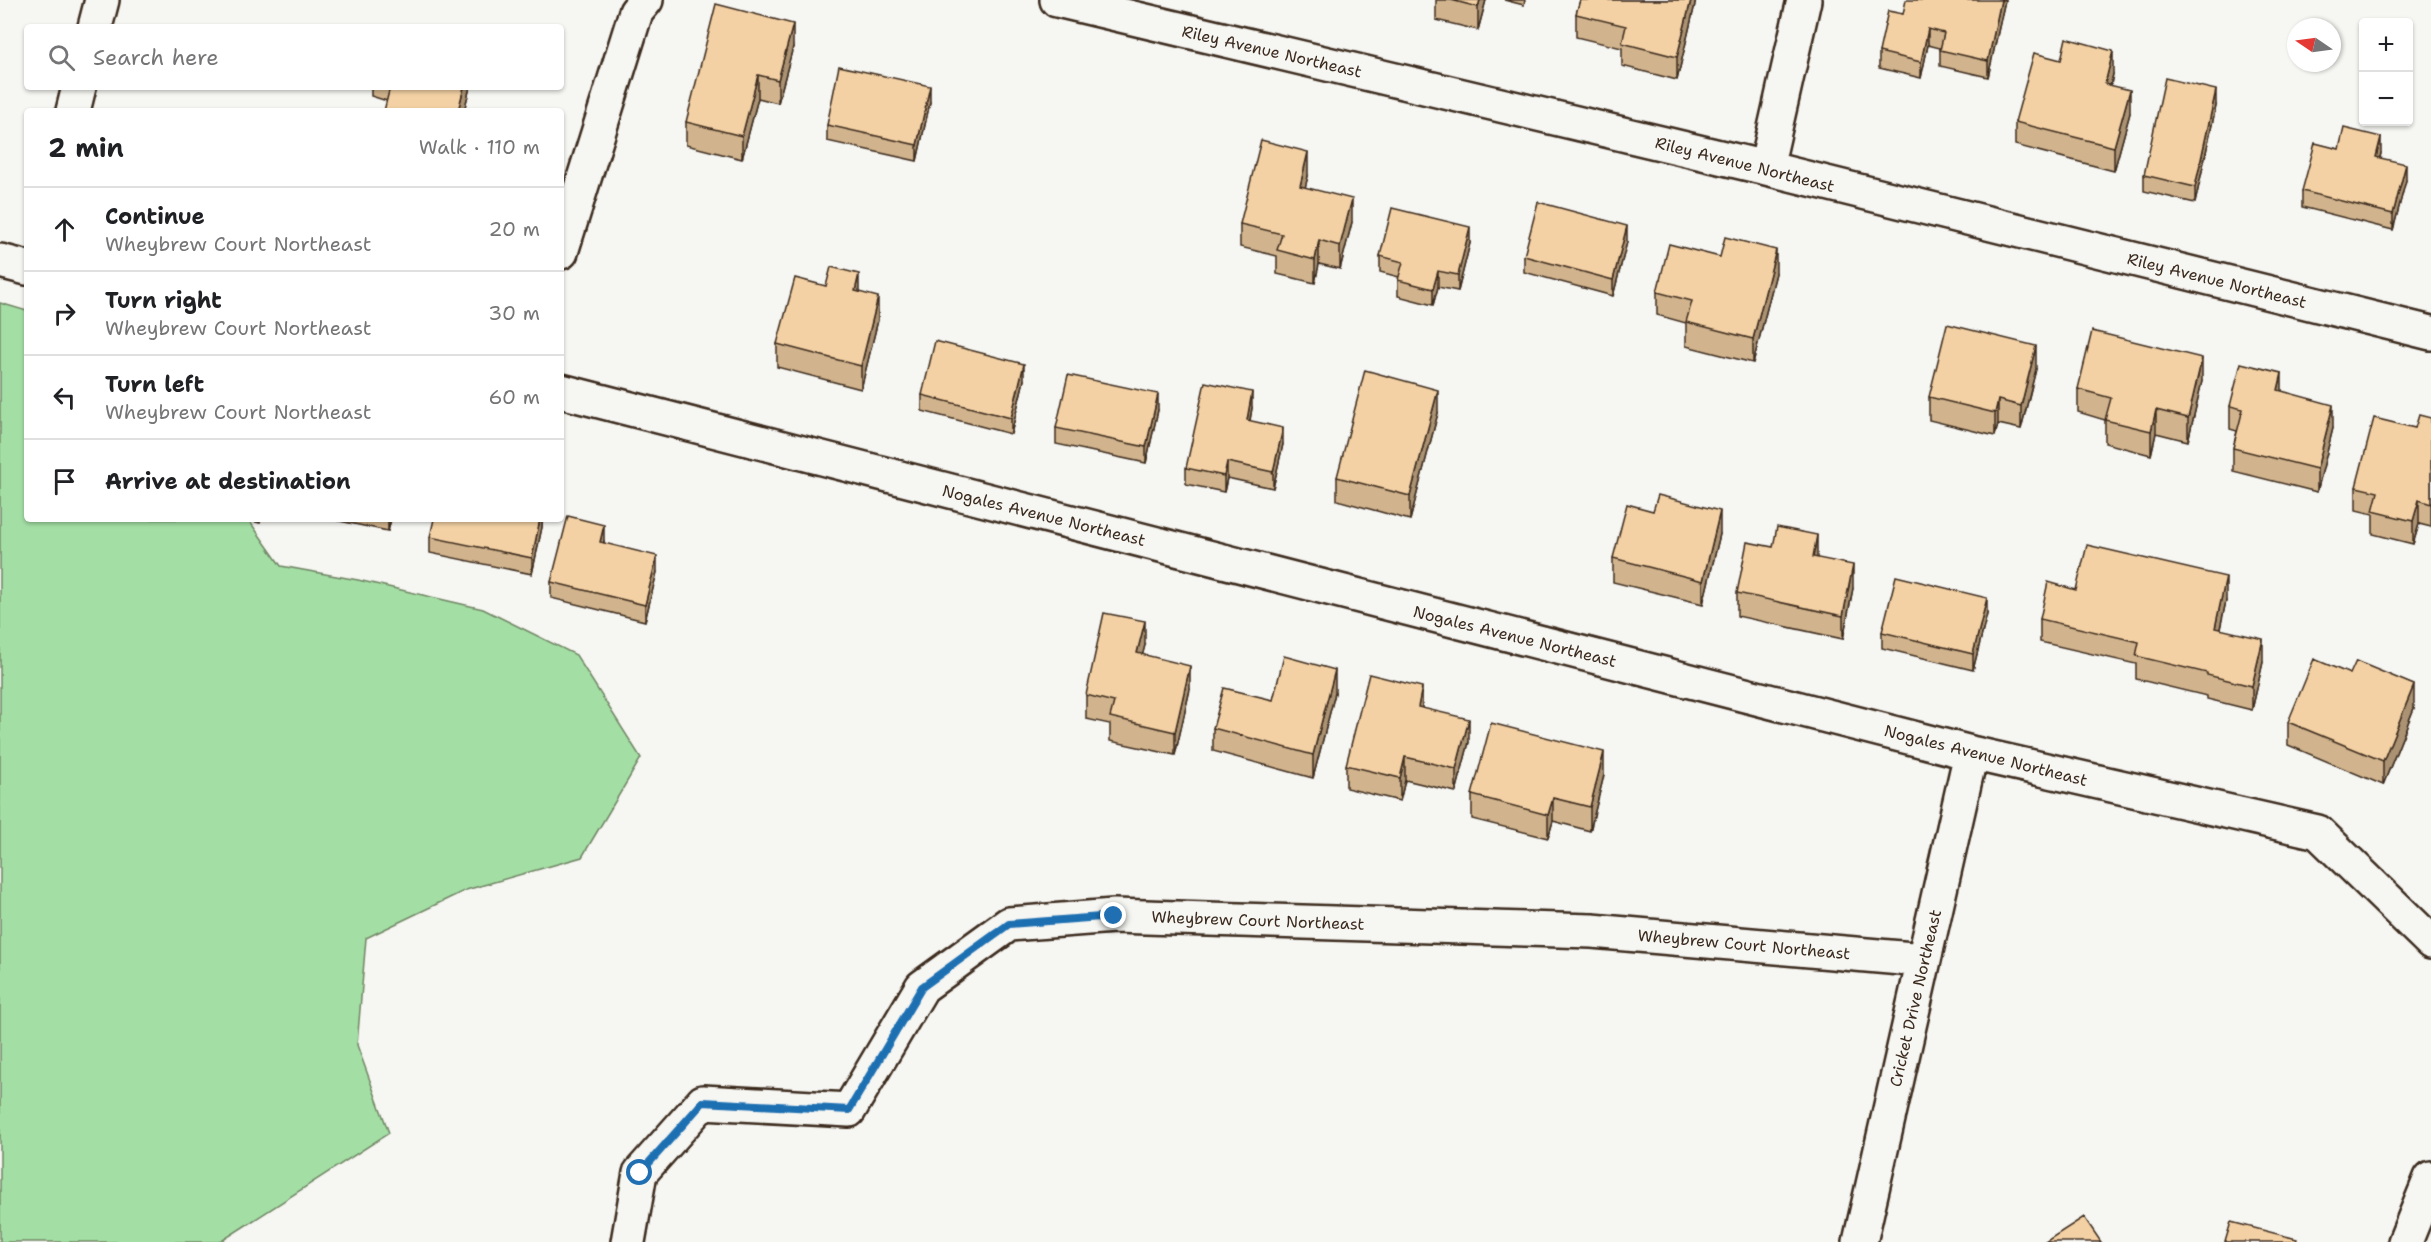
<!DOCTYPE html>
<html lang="en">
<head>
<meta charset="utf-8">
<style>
	body { margin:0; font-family:"Shantell Sans",sans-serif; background:#f6f6f6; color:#202124 }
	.controls { position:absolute; right:18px; top:18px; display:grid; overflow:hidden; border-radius:6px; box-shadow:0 2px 4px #0004 }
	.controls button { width:54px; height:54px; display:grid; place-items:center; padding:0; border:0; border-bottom:2px solid #e0e0e0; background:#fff; color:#202124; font:30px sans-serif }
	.compass { position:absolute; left:2287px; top:18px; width:54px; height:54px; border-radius:50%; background:#fff; box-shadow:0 2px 4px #0004; rotate:283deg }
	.stop { position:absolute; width:18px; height:18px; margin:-14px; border:4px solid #1f6fb2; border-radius:50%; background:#fff }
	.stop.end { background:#1f6fb2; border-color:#fff; box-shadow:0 2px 6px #0008 }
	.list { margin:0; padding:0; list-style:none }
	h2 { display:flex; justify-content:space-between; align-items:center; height:78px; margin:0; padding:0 24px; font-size:26px }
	h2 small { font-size:20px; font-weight:400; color:#757577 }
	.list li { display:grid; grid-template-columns:39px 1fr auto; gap:18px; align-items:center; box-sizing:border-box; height:84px; padding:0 24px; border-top:2px solid #e0e0e0 }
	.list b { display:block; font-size:22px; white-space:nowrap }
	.list p { margin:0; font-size:20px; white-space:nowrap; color:#757577 }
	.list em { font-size:20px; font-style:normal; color:#757577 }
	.icon { flex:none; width:33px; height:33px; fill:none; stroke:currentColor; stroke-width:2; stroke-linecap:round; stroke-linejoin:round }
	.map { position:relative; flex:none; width:2431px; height:1242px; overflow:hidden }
	.search { position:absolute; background:#fff; box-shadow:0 2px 4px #0004; left:24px; top:24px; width:540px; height:66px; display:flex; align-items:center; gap:15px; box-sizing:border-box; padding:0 21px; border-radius:6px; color:#757577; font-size:22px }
	.panel { position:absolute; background:#fff; box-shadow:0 2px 4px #0004; left:24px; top:108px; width:540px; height:414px; border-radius:6px }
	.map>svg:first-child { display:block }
	.green { fill:#a3dfa5; stroke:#6f8462; stroke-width:1.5 }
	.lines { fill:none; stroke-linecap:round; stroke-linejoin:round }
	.minor-casing { stroke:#3b2a1e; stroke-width:38 }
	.minor { stroke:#f6f6f2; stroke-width:33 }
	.wall { fill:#d1b48d; stroke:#3b2a1e; stroke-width:1.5 }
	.shaded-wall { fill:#aa9273; stroke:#3b2a1e; stroke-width:1.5 }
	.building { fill:#f3d1a4; stroke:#3b2a1e; stroke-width:1.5 }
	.route { stroke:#1f6fb2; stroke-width:8 }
	.labels { text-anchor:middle; stroke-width:5; stroke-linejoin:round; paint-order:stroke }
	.street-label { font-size:16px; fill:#3b2a1e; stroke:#f6f6f2 }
</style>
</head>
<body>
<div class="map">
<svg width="2431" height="1242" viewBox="0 0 2431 1242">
	<rect width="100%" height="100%" fill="#f6f6f2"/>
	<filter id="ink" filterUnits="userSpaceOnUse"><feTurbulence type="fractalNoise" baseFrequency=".0167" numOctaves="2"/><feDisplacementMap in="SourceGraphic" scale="12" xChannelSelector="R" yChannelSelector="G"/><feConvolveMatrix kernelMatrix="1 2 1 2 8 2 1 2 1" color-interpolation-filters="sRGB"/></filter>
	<g filter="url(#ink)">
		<!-- green -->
		<path class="green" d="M0,303L27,311V519H248L281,566L358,580L483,609L576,655L641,758L582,857L466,890L366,938L357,1045L389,1133L220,1242H0Z"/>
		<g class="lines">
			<!-- minor casing -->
			<g class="minor-casing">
				<path id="minor" d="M1057,0L1766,168L2431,333
					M95,27L102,0
					M73,111L79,87
					M1766,168L1804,0
					M561,252L636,12L646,0
					M0,261L27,268
					M561,391L1971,753L2318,832L2431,942
					M628,1242L640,1173L703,1102L849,1110L922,987L1009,924L1114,916L1592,931L1924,960
					M1860,1242L1971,753
					M2405,1242L2431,1178"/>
			</g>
			<!-- minor -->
			<use href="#minor" class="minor"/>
		</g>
		<!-- wall -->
		<path class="wall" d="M1436,0H1486L1478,30L1436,20Z
			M1504,0H1525L1524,5Z
			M1580,0H1696L1677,80L1622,66V48L1576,37V14Z
			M2005,0L1988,77L1940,66V48L1928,45L1921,78L1879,68V52L1903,14Z
			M793,47L778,103L758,98L742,159L686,145V122Z
			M2113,74L2111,85L2130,113L2114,171L2015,145V122Z
			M371,87H470L464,111L387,101L371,96Z
			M930,102L917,161L827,141V125Z
			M2216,106L2195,203L2144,191V175Z
			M2339,149L2381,153L2380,158L2406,180L2393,230L2302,207V191Z
			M1308,176L1305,187L1352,222L1340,269L1319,264L1315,283L1277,274V256L1240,247V224Z
			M1627,242L1613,296L1524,272V256Z
			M1470,243L1458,291L1438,287L1433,305L1398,296V280L1399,277L1380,272V256Z
			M1776,273L1753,363L1686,346V323L1657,315V292Z
			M826,286L859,292L878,320L861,389L777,367V344Z
			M2036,369L2021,429L1998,424L1995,436L1929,420V397Z
			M1024,380L1011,434L922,411V395Z
			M2202,381L2188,441L2156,433L2151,455L2105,443V420L2078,412V389Z
			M2282,391L2333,428L2317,492L2233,471V448L2237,431L2230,429V406Z
			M1252,408L1250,421L1283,444L1273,488L1227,478L1224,492L1186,484V468Z
			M1158,410L1146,463L1056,444V428Z
			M1438,413L1410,520L1337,500V477Z
			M2431,418V527L2419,524L2413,544L2373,534V514L2356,510V487L2415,428Z
			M244,519H261L260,523Z
			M330,519H391L388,531Z
			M542,519V527L532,574L430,553V537Z
			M1720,534L1703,604L1613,582V558Z
			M604,541V543L657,572L645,621L551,598V582Z
			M1817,558L1853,588L1843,639L1737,616V593Z
			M2076,590L2226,601L2220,629L2263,662L2252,710L2207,699V696L2136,679V664L2040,642V619Z
			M1987,614L1973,670L1882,648V632Z
			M1145,645L1142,655L1190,689L1175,755L1110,741V724L1086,719V695Z
			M1335,693L1313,778L1213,751V728L1273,700Z
			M1422,708L1469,742L1456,792L1405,780L1400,801L1346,788V765Z
			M2414,708L2383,785L2288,745V722Z
			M1604,775L1590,831L1553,821L1548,838L1472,819V795Z"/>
		<!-- shaded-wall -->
		<path class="shaded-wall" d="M1480,0H1486L1478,30V7Z
			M1691,0H1696L1677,80V57Z
			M2001,0H2005L1988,77V61Z
			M793,24V47L778,103V80Z
			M1928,29V45L1921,78V62Z
			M2113,51V74L2105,107V84Z
			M758,75V98L742,159V136Z
			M930,86V102L917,161V145Z
			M464,87H470L464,111H458Z
			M2130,90V113L2114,171V147Z
			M2216,90V106L2195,203V187Z
			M2381,137V153L2376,173V157Z
			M1308,152V176L1300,209V186Z
			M2406,164V180L2393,230V214Z
			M1352,199V222L1340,269V246Z
			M1627,226V242L1613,296V280Z
			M1470,227V243L1458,291V275Z
			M1319,240V264L1315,283V260Z
			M1776,250V273L1753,363V339Z
			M1438,271V287L1433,305V289Z
			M859,274V297L855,291Z
			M878,297V320L861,389V366Z
			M2036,346V369L2021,429V406Z
			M2202,358V381L2188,441V418Z
			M1024,364V380L1011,434V418Z
			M2282,373V397L2278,390Z
			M1438,390V413L1410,520V496Z
			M1252,392V408L1247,436V420Z
			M1158,394V410L1146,463V447Z
			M1998,400V424L1995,436V413Z
			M2333,405V428L2317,492V469Z
			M2156,410V433L2151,455V431Z
			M1283,428V444L1273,488V472Z
			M1227,462V478L1224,492V476Z
			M2419,500V524L2413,544V521Z
			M1720,511V534L1703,604V581Z
			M388,519H391L388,531Z
			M540,519H542V527L532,574V558Z
			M604,525V541L600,558V542Z
			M1817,535V559L1813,557Z
			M657,556V572L645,621V605Z
			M1853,565V588L1843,639V616Z
			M2226,577V601L2215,651V628Z
			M1987,598V614L1973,670V654Z
			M1145,621V645L1137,677V653Z
			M2263,639V662L2252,710V686Z
			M1190,666V689L1175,755V732Z
			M1335,670V693L1313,778V755Z
			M2414,685V708L2383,785V761Z
			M1422,687V710L1418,707Z
			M1469,719V742L1456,792V769Z
			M1604,752V775L1590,831V807Z
			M1405,757V780L1400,801V778Z
			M1553,798V821L1548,838V815Z"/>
		<!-- building -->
		<path class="building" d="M1451,0H1480L1478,7Z
			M1580,0H1691L1677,57L1622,43L1626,26L1576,14Z
			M1906,0H2001L1988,61L1940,50L1944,33L1928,29L1921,62L1879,52L1888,11L1903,14Z
			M716,4L793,24L778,80L758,75L742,136L686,122Z
			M2066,38L2113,51L2105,84L2130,90L2114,147L2015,122L2034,53L2061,60Z
			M839,66L930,86L917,145L827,125Z
			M2165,78L2216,90L2195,187L2144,175Z
			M390,87H464L458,111H384Z
			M2344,128L2381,137L2376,157L2406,164L2393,214L2302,191L2315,143L2339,149Z
			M1261,140L1308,152L1300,186L1352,199L1340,246L1319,240L1315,260L1277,250L1282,234L1240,224Z
			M1538,202L1627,226L1613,280L1524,256Z
			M1392,208L1470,227L1458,275L1438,271L1433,289L1398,280L1403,262L1380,256Z
			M1725,237L1776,250L1753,339L1686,322L1692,301L1657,292L1669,244L1720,257Z
			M831,267L859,274L855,291L878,297L861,366L777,344L795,278L826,286Z
			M1947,324L2036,346L2021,406L1998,400L1995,413L1929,397Z
			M2092,331L2202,358L2188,418L2156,410L2151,431L2105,420L2111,398L2078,389Z
			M935,341L1024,364L1011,418L922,395Z
			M2241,363L2282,373L2278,390L2333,405L2317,469L2233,448L2243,409L2230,406Z
			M1365,370L1438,390L1410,496L1337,477Z
			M1068,375L1158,394L1146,447L1056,428Z
			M1205,382L1252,392L1247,420L1283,428L1273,472L1227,462L1224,476L1186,468Z
			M2419,415L2431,418V504L2419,500L2413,521L2373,511L2378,492L2356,487L2374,418L2415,428Z
			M1658,495L1720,511L1703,581L1613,558L1627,504L1653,511Z
			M568,516L604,525L600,542L657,556L645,605L551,582Z
			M434,519H540L532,558L430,537Z
			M1777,527L1817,535L1813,557L1853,565L1843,616L1737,593L1747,542L1773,547Z
			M2087,545L2226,577L2215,628L2263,639L2252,686L2207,675V673L2136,656L2139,642L2040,619L2048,582L2076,590Z
			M1896,576L1987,598L1973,654L1882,632Z
			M1104,613L1145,621L1137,653L1190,666L1175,732L1110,717L1114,702L1086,695Z
			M1284,656L1335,670L1313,755L1213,728L1224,688L1273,700Z
			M2314,659L2350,674L2356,661L2414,685L2383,761L2288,722Z
			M1369,674L1422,687L1418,707L1469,719L1456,769L1405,757L1400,778L1346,765Z
			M1491,723L1604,752L1590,807L1553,798L1548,815L1472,795Z
			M2084,1217L2101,1242H2045Z
			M2231,1222L2297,1239L2296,1242H2225Z"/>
	</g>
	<g class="lines" filter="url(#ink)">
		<!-- route -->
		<path class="route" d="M640,1173L703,1102L849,1110L922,987L1009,924L1114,916"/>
	</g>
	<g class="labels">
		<!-- street labels -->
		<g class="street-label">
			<text transform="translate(1272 51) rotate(13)" y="6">Riley Avenue Northeast</text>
			<text transform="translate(1745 164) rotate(14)" y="6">Riley Avenue Northeast</text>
			<text transform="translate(2217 280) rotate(14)" y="6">Riley Avenue Northeast</text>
			<text transform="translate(1044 515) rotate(14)" y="6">Nogales Avenue Northeast</text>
			<text transform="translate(1515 636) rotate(14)" y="6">Nogales Avenue Northeast</text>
			<text transform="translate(1986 755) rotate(14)" y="6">Nogales Avenue Northeast</text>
			<text transform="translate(1258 920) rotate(2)" y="6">Wheybrew Court Northeast</text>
			<text transform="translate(1744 944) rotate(5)" y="6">Wheybrew Court Northeast</text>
			<text transform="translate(1915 998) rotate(-77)" y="6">Cricket Drive Northeast</text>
		</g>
	</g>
</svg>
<div class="controls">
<button>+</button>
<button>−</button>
</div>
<svg class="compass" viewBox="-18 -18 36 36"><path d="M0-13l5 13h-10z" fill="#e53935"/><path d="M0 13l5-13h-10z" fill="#757577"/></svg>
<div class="stop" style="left:640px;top:1173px"></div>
<div class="stop end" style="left:1114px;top:916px"></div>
<div class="search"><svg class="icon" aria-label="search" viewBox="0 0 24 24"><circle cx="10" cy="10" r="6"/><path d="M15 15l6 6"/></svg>Search here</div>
<section class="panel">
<h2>2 min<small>Walk · 110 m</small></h2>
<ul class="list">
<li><svg class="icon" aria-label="ahead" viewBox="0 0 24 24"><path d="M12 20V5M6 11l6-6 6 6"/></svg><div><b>Continue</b><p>Wheybrew Court Northeast</p></div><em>20 m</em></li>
<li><svg class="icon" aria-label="right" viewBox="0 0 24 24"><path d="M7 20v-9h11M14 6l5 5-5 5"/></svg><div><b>Turn right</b><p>Wheybrew Court Northeast</p></div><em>30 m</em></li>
<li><svg class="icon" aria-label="left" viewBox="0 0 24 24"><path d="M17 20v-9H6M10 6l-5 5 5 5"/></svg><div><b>Turn left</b><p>Wheybrew Court Northeast</p></div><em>60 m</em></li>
<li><svg class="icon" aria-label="arrive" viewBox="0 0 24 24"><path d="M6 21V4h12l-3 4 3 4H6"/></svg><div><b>Arrive at destination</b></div></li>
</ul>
</section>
</div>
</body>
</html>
